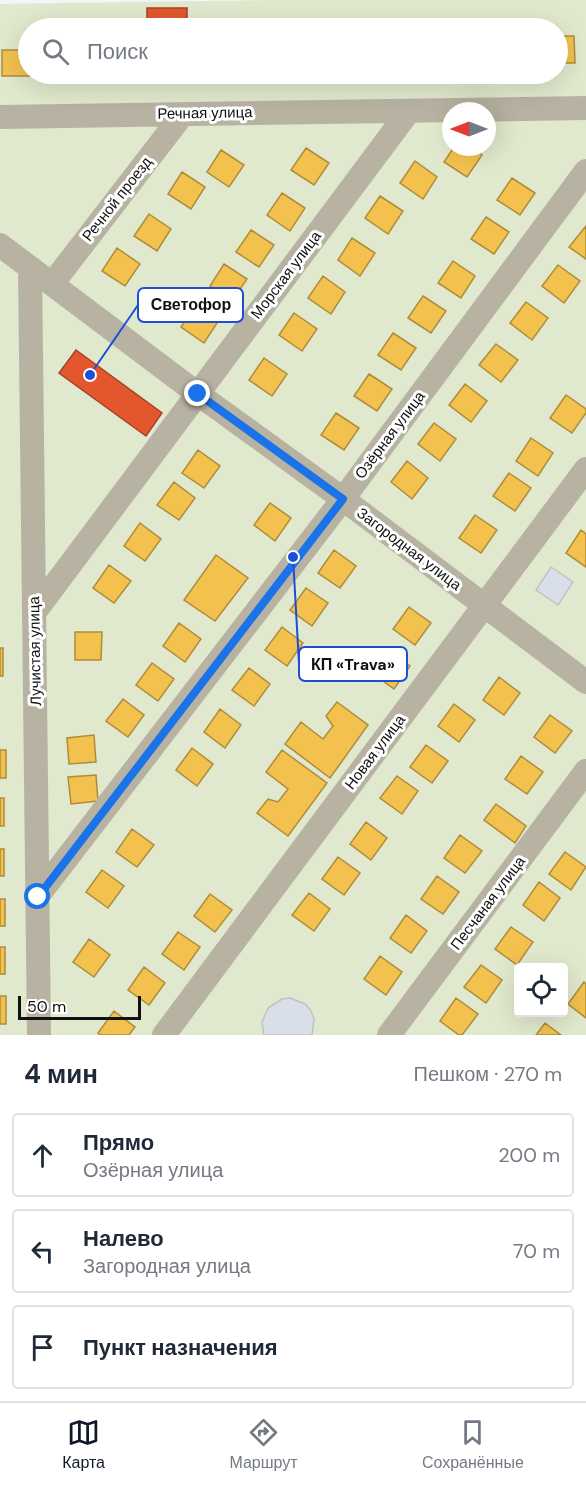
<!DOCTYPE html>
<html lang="ru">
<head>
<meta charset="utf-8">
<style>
	body { margin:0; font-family:"DM Sans",sans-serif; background:#f2f2f3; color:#1f2937 }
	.controls { position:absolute; right:18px; bottom:18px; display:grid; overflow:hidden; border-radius:6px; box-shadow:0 6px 24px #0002 }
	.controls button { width:54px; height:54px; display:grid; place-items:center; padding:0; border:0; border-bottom:2px solid #e0e1e3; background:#fff; color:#1f2937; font:30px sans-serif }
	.compass { position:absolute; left:442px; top:102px; width:54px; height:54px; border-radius:50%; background:#fff; box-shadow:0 6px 24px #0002; rotate:270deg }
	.scale { position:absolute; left:18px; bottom:15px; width:123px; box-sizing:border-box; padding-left:6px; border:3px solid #101112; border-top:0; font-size:16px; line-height:21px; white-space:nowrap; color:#101112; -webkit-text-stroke:4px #fff; paint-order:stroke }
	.stop { position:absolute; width:18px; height:18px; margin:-14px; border:4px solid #1a73e8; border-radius:50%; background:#fff }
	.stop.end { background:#1a73e8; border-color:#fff; box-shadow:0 2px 6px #0008 }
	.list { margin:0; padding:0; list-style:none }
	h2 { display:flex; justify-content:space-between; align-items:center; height:78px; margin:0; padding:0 24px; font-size:26px }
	h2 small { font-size:20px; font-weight:400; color:#747a83 }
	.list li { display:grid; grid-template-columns:39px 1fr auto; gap:18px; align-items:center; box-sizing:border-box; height:84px; margin:0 12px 12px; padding:0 12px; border:2px solid #e0e1e3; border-radius:6px }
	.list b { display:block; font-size:22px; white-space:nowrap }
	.list p { margin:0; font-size:20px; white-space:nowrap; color:#747a83 }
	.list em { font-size:20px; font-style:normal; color:#747a83 }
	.icon { flex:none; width:33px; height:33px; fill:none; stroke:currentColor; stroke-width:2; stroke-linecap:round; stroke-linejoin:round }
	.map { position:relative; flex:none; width:586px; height:1035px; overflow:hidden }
	.search { position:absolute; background:#fff; box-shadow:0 6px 24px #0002; left:18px; right:18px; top:18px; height:66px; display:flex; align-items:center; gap:15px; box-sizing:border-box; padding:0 21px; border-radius:33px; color:#747a83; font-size:22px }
	.sheet { height:366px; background:#fff }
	nav { display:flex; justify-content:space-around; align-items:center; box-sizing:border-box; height:84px; border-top:2px solid #e0e1e3; background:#fff; font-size:16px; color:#747a83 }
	nav a { display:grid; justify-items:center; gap:3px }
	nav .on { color:#111827 }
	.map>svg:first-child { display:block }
	.green { fill:#e0e8cd; fill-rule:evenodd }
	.homes { fill:#f2c14e; stroke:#ae8c3c; stroke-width:1.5 }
	.shops { fill:#e4572e; stroke:#a44226; stroke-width:1.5 }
	.building { fill:#d8dfe8; stroke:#c2c2c4; stroke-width:1.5 }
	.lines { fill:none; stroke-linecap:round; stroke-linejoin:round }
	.minor { stroke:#b8b2a2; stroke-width:24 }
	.route { stroke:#1a73e8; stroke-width:8 }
	.labels { text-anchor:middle; stroke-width:6; stroke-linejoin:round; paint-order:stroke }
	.street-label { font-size:15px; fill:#101112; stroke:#fff }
	.leader { fill:none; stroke:#1d4ed8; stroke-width:2 }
	.callout-dot { fill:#1d4ed8; stroke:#fff; stroke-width:2 }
	.callout { fill:#fff; stroke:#1d4ed8; stroke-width:2 }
	.callout-label { font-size:16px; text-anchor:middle; font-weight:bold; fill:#101112 }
</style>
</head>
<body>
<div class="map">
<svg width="586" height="1035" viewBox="0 0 586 1035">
	<rect width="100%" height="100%" fill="#f3f5f7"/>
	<!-- green -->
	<path class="green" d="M267,0H586V1035H0V4ZM28,28H558V74H28ZM451,111H487V147H451ZM518,968H564V1012H518Z"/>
	<!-- homes -->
	<path class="homes" d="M558,36H574L575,63H558Z
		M2,50H28L30,76H2Z
		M454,147H470L482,155L467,177L444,162Z
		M306,148L329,163L314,185L291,170Z
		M221,150L244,165L229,187L207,172Z
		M415,161L437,177L423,199L400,183Z
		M182,172L205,187L191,209L168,194Z
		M512,178L535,193L520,215L497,200Z
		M282,193L305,208L290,231L267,215Z
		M380,196L403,211L388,234L365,218Z
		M149,214L171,229L157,251L134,236Z
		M486,217L509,232L494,254L471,239Z
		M586,226V259L569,247Z
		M251,230L274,245L259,267L236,252Z
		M352,238L375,253L360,276L338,260Z
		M117,248L140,264L125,286L102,271Z
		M453,261L475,276L461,298L438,283Z
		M224,264L247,279L232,301L210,286Z
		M558,265L580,281L564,303L542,286Z
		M323,276L345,292L331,314L308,298Z
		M423,296L446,311L431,333L408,318Z
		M526,302L548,318L532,340L510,323Z
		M196,305L219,320L204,343L181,327Z
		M294,313L317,329L302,351L279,335Z
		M393,333L416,348L401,370L378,355Z
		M496,344L518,360L501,382L479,365Z
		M264,358L287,374L272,396L249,380Z
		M369,374L392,389L377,411L354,396Z
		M465,384L487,401L471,422L449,405Z
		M566,395L586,409V413L572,433L550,418Z
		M336,413L359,428L344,450L321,435Z
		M434,423L456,439L440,461L418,444Z
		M531,438L553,453L538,476L516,461Z
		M198,450L220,466L204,488L182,473Z
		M407,461L428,478L412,499L391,482Z
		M509,473L531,488L515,511L493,496Z
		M174,482L195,498L179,520L157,505Z
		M270,503L291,518L275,541L254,525Z
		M475,515L497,530L481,553L459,538Z
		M140,523L161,539L145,561L124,546Z
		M581,530L586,534V567L566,553Z
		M334,550L356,566L340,588L318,573Z
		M216,555L248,578L215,621L184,600Z
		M109,565L131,581L114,603L93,588Z
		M306,588L328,603L312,626L290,610Z
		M409,607L431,623L415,645L393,629Z
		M179,623L201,639L185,662L163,646Z
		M282,627L303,643L287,666L265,650Z
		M75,632H102L101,660H75Z
		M0,648H3V676H0Z
		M388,651L410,666L394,689L372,673Z
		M152,663L174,679L158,701L136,685Z
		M249,668L270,684L254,706L232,690Z
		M499,677L520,693L504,715L483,700Z
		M123,699L144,715L128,737L106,721Z
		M337,702L368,725L330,778L285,744L301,722L323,739L333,726L326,716Z
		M454,704L475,720L459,742L438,726Z
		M220,709L241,725L225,748L204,732Z
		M550,715L572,731L555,753L534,737Z
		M94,735L96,762L69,764L67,738Z
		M426,745L448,761L432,783L410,767Z
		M192,748L213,764L197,786L176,770Z
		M0,750H6V778H0Z
		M282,750L327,783L288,836L257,813L268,799L278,802L288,789L266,772Z
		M521,756L543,772L527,794L505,779Z
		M96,775L98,801L71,804L68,777Z
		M397,776L418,791L402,814L380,798Z
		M0,798H4V826H0Z
		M496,804L526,826L515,843L484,820Z
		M366,822L387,838L371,860L350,844Z
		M132,829L154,845L137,867L116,852Z
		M460,835L482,851L465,873L444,858Z
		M0,849H4V876H0Z
		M565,852L586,867L571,890L549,874Z
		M338,857L360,873L344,895L322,879Z
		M102,870L124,886L108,908L86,892Z
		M437,876L459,892L443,914L421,899Z
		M539,882L560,898L544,921L523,905Z
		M309,893L330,909L314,931L292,915Z
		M210,894L232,910L215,932L194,916Z
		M0,899H5V926H0Z
		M406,915L427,931L411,953L390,938Z
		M511,927L533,942L517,965L495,949Z
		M178,932L200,947L184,970L162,954Z
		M89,939L110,955L94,977L73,962Z
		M0,947H5V974H0Z
		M380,956L402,972L386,995L364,979Z
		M481,965L502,980L486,1003L464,987Z
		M144,967L165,983L149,1005L128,990Z
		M584,982L586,984V1018L568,1004Z
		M0,996H6V1024H0Z
		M456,998L478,1014L462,1035H459L440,1021Z
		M114,1011L135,1027L129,1035H100L98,1033Z
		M545,1023L561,1035H536Z"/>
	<!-- shops -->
	<path class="shops" d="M147,8H187V28H147Z
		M76,350L162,413L146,436L59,373Z"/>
	<!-- building -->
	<path class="building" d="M551,567L573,582L558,605L536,590Z
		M290,998L305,1004L311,1011L314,1019L312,1035H264L262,1022L268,1008L282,999Z"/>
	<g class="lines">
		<!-- minor -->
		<path class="minor" d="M0,117L586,108
			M0,245L198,394L343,499L586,682
			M30,268L39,1035
			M52,284L183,114
			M34,613L409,111
			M37,897L343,499L586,171
			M164,1035L586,469
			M389,1035L586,771"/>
	</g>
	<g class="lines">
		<!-- route -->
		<path class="route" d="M38,897L343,499L198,394"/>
	</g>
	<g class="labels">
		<!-- street labels -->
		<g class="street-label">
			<text transform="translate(205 113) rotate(-1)" y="5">Речная улица</text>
			<text transform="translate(117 199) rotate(-52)" y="5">Речной проезд</text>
			<text transform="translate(286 275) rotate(-53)" y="5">Морская улица</text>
			<text transform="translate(390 435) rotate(-53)" y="5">Озёрная улица</text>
			<text transform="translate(409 549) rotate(37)" y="5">Загородная улица</text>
			<text transform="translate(35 651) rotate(-91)" y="5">Лучистая улица</text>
			<text transform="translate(375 752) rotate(-53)" y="5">Новая улица</text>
			<text transform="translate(488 903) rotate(-53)" y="5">Песчаная улица</text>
		</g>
	</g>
	<!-- callouts -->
	<path class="leader" d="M90 375L138 305M293 557L299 664"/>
	<g class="callout-dot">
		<circle cx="90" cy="375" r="6"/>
		<circle cx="293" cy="557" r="6"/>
	</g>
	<g class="callout">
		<rect x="138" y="288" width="105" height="34" rx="6"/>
		<rect x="299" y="647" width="108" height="34" rx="6"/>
	</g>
	<g class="callout-label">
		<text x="191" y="310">Светофор</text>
		<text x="353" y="670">КП «Trava»</text>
	</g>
</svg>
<div class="controls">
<button><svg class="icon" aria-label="locate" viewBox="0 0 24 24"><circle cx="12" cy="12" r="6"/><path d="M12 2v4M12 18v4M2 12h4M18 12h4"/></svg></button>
</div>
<svg class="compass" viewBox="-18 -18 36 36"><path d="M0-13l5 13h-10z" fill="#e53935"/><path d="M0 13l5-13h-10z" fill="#747a83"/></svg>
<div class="scale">50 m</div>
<div class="stop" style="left:38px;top:897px"></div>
<div class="stop end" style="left:198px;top:394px"></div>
<div class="search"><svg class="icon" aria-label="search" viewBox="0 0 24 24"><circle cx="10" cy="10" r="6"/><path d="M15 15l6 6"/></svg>Поиск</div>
</div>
<section class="sheet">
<h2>4 мин<small>Пешком · 270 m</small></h2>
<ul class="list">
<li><svg class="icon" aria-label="ahead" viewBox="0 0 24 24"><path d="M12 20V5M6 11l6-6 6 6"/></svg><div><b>Прямо</b><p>Озёрная улица</p></div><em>200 m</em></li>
<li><svg class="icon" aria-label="left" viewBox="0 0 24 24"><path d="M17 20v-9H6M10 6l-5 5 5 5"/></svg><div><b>Налево</b><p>Загородная улица</p></div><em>70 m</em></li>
<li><svg class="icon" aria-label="arrive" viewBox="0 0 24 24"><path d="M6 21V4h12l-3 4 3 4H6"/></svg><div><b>Пункт назначения</b></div></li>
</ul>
</section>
<nav>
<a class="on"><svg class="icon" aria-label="map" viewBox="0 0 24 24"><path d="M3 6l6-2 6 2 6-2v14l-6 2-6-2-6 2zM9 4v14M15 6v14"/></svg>Карта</a>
<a><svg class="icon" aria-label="directions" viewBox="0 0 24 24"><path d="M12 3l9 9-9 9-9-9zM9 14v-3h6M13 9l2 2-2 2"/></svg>Маршрут</a>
<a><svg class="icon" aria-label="saved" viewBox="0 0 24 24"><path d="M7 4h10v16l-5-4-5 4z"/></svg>Сохранённые</a>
</nav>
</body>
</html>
